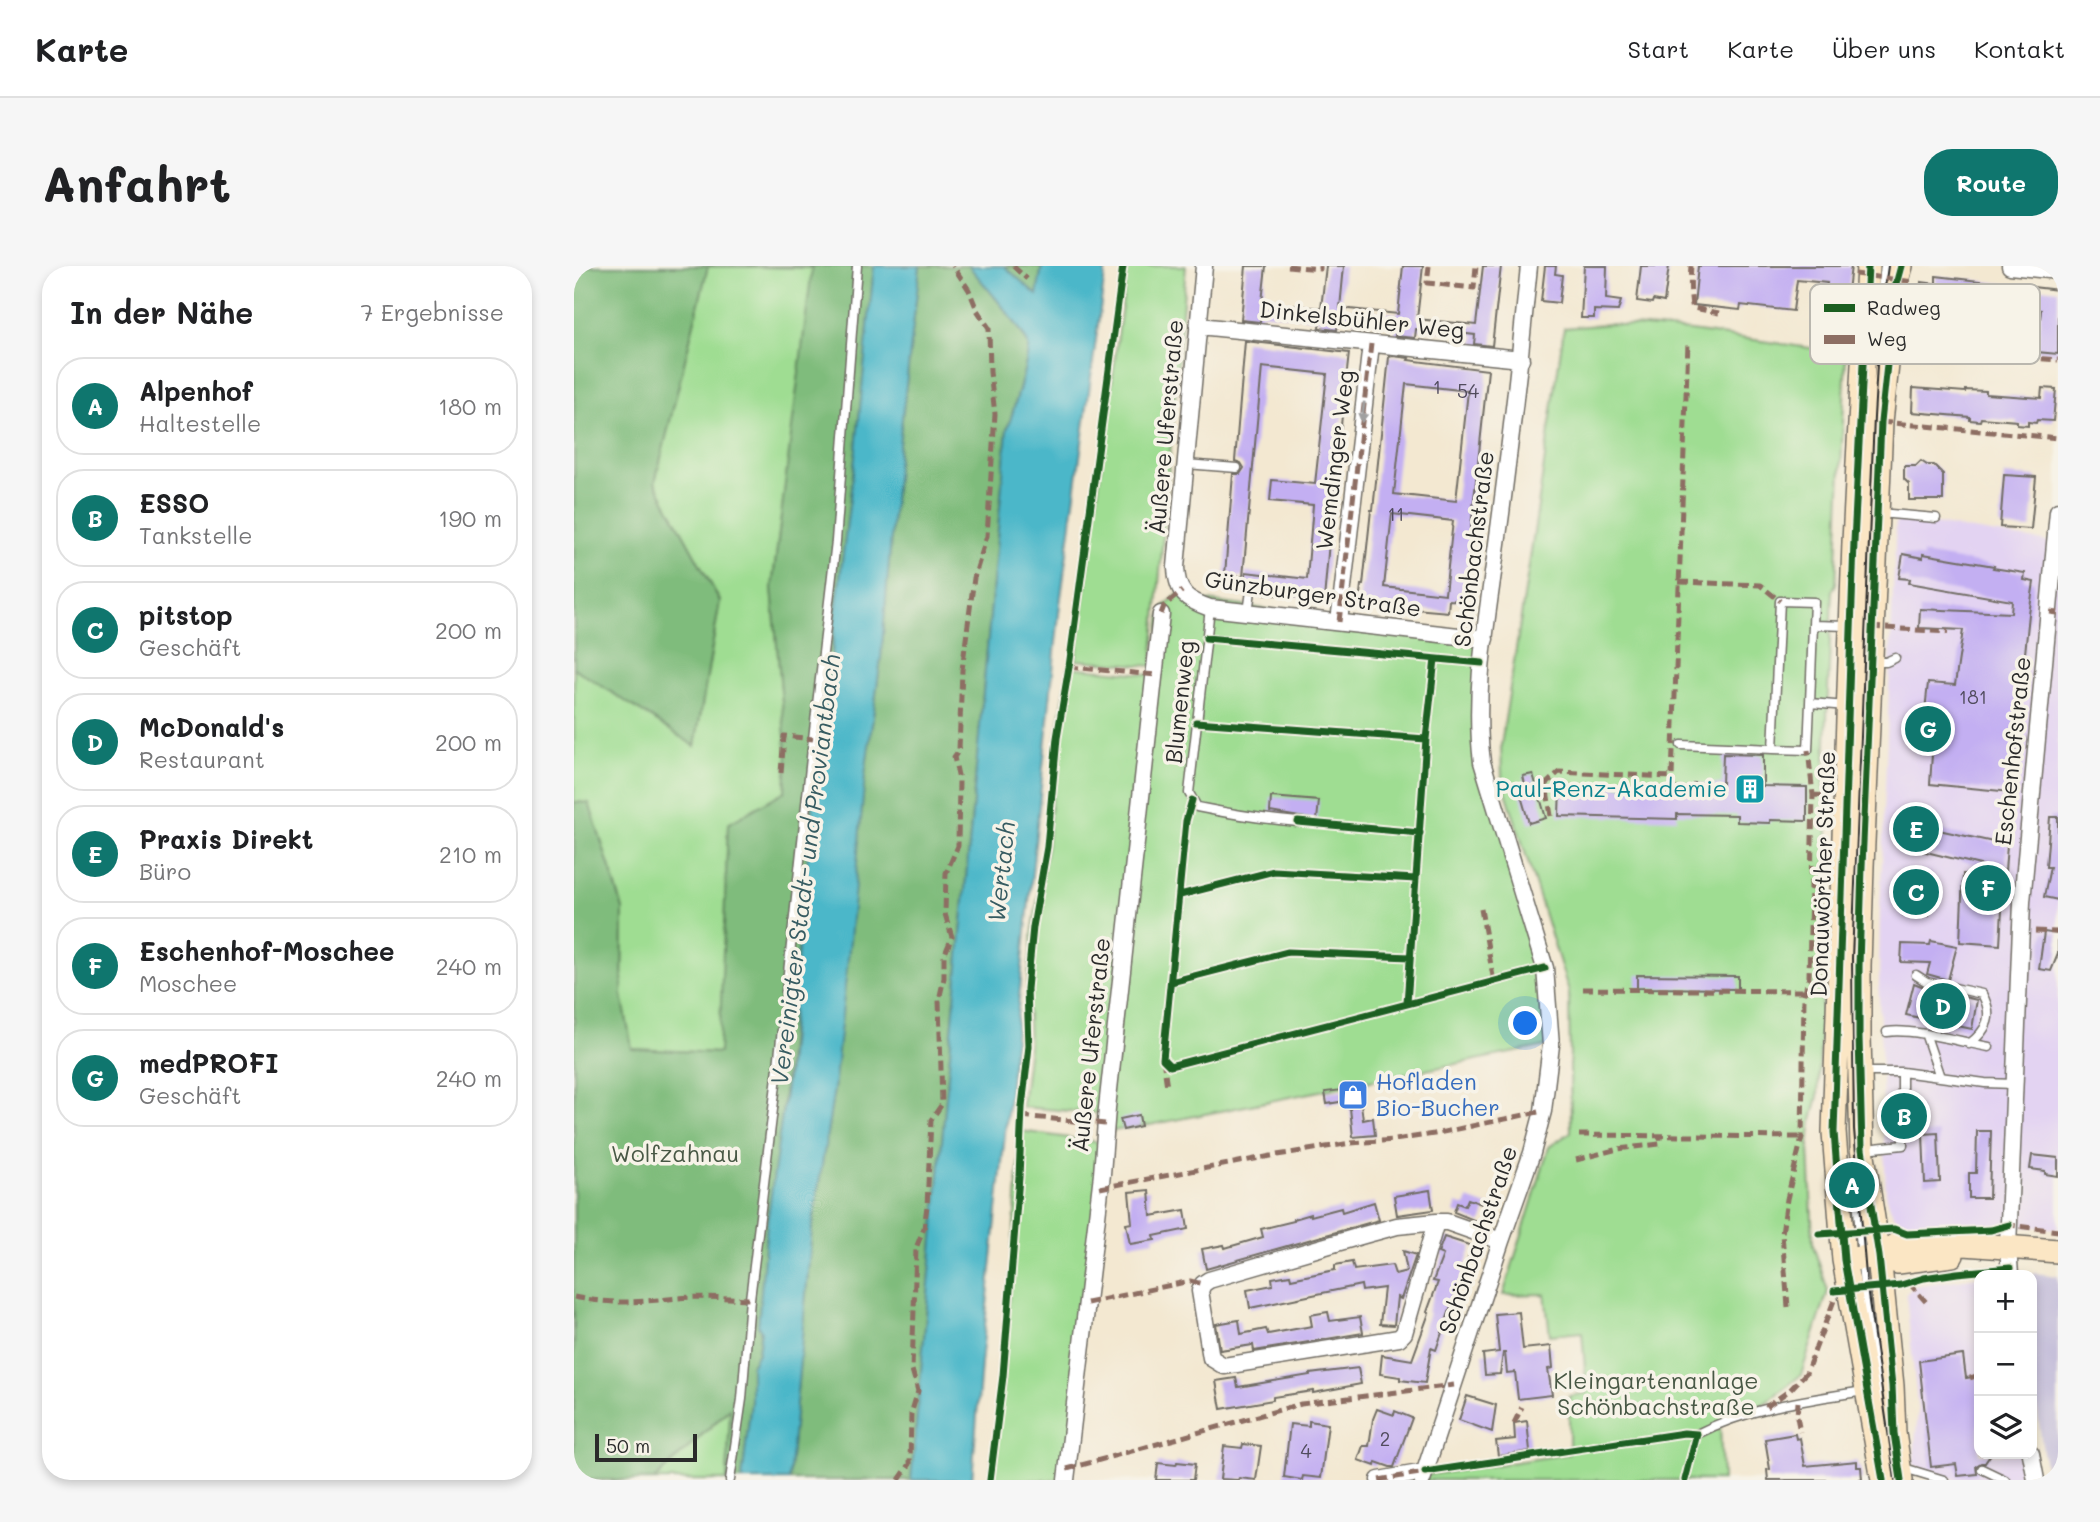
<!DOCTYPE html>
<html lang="de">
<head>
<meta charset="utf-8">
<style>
	body { margin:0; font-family:Mali,sans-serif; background:#f6f6f6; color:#202124 }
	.controls { position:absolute; right:21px; bottom:21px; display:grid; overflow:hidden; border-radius:14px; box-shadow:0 4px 10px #0003 }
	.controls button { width:63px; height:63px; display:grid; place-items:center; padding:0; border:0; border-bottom:2px solid #e0e0e0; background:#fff; color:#202124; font:35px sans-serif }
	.scale { position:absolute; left:21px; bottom:18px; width:102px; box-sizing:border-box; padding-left:7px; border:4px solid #2b2b2b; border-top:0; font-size:19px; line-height:24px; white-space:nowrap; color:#2b2b2b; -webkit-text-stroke:5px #f7f3e8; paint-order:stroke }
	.you { position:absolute; left:952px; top:758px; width:24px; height:24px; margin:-18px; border:5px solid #fff; border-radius:50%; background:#1a73e8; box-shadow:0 0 0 10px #1a73e833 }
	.badge { display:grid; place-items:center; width:46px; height:46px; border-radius:50%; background:#0f766e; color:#fff; font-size:23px; font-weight:700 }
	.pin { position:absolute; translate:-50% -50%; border:4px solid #fff; box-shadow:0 2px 7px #0006 }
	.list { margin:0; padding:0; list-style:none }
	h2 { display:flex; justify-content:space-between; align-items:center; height:91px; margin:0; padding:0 28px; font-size:30px }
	h2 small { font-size:23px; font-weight:400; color:#757577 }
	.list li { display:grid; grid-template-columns:46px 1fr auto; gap:21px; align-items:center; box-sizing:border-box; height:98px; margin:0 14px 14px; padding:0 14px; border:2px solid #e0e0e0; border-radius:28px }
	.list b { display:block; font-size:26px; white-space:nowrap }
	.list p { margin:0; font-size:23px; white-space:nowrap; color:#757577 }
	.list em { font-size:23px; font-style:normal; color:#757577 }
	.icon { flex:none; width:38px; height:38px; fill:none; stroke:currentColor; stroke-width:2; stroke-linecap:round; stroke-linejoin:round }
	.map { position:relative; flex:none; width:1484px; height:1214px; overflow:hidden; border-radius:28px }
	header { display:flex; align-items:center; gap:42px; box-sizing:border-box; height:98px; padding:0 35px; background:#fff; border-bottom:2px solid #e0e0e0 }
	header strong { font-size:33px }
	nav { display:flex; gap:38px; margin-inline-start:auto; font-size:24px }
	.intro { display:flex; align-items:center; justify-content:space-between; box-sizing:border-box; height:168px; padding:0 42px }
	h1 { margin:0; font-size:49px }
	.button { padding:18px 32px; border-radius:28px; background:#0f766e; color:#fff; font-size:24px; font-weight:700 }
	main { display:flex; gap:42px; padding:0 42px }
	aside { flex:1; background:#fff; border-radius:28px; box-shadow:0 4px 10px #0003 }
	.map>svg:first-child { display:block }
	.built { fill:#e3d3f2 }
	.industrial { fill:#c6c0da }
	.green { fill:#9fdd92; stroke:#65845e; stroke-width:2 }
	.forest { fill:#7fbc7c; stroke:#557454; stroke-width:2 }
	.water { fill:#4cb7c9; stroke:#3c717a; stroke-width:2 }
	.building { fill:#c3aff2; fill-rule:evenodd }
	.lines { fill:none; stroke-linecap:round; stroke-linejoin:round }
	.lane-casing { stroke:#716d65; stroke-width:11 }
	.street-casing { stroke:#716d65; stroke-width:19 }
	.secondary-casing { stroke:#716d65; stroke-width:26 }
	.lane { stroke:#fff; stroke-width:8 }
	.street { stroke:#fff; stroke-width:16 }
	.secondary { stroke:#fbe6c4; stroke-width:23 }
	.tram { stroke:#2b2b2b; stroke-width:2 }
	.quiet { stroke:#8d6e63; stroke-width:5; stroke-dasharray:10 5; stroke-linecap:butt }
	.cycleway-casing { stroke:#f7f3e8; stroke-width:11 }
	.cycleway { stroke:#1b5e20; stroke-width:7 }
	.oneway { fill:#a0a0a0 }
	.labels { text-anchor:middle; stroke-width:7; stroke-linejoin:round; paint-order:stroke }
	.number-label { font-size:19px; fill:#514c5d }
	.street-label { font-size:23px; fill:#2b2b2b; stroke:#f7f3e8 }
	.culture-label { font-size:23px; fill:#0d838f; stroke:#f7f3e8; text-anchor:end }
	.shop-label { font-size:23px; fill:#366cbe; stroke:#f7f3e8; text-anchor:start }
	.park-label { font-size:23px; fill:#485845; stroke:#f7f3e8 }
	.water-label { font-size:24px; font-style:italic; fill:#375c62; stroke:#f7f3e8 }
	.key { fill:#f7f3e8; stroke:#bab7af; stroke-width:2 }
	.key-label { font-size:19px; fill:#2b2b2b }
</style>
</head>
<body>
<header>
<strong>Karte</strong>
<nav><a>Start</a><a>Karte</a><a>Über uns</a><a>Kontakt</a></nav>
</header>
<div class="intro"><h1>Anfahrt</h1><a class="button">Route</a></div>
<main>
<aside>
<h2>In der Nähe<small>7 Ergebnisse</small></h2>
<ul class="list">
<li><span class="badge">A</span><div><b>Alpenhof</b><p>Haltestelle</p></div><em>180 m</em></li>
<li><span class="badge">B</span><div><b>ESSO</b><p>Tankstelle</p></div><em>190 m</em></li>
<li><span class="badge">C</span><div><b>pitstop</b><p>Geschäft</p></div><em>200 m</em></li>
<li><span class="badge">D</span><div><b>McDonald's</b><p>Restaurant</p></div><em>200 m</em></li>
<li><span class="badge">E</span><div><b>Praxis Direkt</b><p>Büro</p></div><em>210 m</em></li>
<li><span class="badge">F</span><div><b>Eschenhof-Moschee</b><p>Moschee</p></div><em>240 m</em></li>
<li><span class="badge">G</span><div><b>medPROFI</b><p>Geschäft</p></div><em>240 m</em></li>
</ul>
</aside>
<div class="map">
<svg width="1484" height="1214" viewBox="0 0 1484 1214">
	<rect width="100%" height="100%" fill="#f7f3e8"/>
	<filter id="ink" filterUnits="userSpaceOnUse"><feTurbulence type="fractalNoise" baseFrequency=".0143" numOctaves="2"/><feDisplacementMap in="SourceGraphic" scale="14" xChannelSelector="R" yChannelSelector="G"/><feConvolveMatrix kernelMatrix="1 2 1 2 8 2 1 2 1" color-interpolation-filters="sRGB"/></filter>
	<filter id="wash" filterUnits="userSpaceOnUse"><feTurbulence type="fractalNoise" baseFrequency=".00686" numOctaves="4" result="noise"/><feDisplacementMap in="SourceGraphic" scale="28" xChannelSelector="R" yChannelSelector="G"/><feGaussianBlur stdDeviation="1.57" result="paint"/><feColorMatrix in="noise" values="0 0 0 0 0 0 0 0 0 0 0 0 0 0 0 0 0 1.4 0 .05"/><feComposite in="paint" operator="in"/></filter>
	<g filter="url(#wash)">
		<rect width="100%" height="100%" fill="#f3e8d1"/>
		<!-- built -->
		<path class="built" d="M1322,252L1475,276L1484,281V963L1466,961L1338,963L1319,949L1312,930L1305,728L1306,645Z
			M1405,1011V1188H1444L1447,1214H1384L1339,1200L1344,1146L1332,1028L1340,1020Z"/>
		<!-- industrial -->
		<path class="industrial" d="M1460,1007L1484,1010V1214H1477L1472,1208L1460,1121L1458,1096V1012Z"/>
		<!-- green -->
		<path class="green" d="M134,0L239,1L198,322L213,493L211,525L154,558L146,787L58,783L48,729L49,643L15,537L0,536V402L121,480L146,335L81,216Z
			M553,0H612L578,400L502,394Z
			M1036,58L1117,65L1272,87L1262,318L1258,325L1250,525L1255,536L1244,830L1238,854L1235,879L1239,979L1254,1025L1227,1109L1182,1144L1146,1156L1148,1214H852L854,1209L995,1188V1130L1013,1127L1008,1066L976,1069L971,1028L929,1029L975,881L997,866L995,726L928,513L927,479L960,267L990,62Z
			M608,325L612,332L911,373L906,476L971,702L977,779L571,860L531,866L532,848L448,841L455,780L453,723L459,661L473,581L483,472L495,401L581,409L587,348L590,340Z
			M447,865L530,877L492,1214H416L429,1110Z
			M157,1142L153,1214H80Z"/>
		<!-- forest -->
		<path class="forest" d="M0,0H300L282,183L261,352L256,410L245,478L184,1087L177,1100V1135L168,1214H153L156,1142L80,1214H0V536L15,537L49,643L48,729L58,783L145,787L154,558L211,525L213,493L198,322L238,2L134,0L81,216L146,335L121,480L0,402Z
			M346,0H395C407,15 450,63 454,79C456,89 438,150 433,164L337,1214H215L238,962L260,823L291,509L307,392L324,187Z
			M430,0H468L463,29Z"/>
		<!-- water -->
		<path class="water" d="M300,0H346L324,187L307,392L291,509L276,674L260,823L238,962L215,1214H168L177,1135V1100L184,1087L187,1064L184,1060L193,957L213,813L224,684L245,478L256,410L261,352L282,183Z
			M395,0H430L463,29L468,0H532L486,338L407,1098L398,1214H337L433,164C438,150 456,89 454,79C450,63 407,15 395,0Z"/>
		<g id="blocks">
			<!-- building -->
			<path class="building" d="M672,0H692L688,36L747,42L752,0H770L766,42L824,48L829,0H849L843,53L902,59L909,0H927L918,80L900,78L901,69L866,65L842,63L841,72L821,70L822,59L804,57L765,53L763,64L745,62L746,53L728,51L687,47L686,56L667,54Z
				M971,0H982L981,8L988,9L985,37L967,35Z
				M1010,0H1033L1032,33L1047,35L1044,45L1020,44V52H1007Z
				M1067,0H1095L1090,36L1079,34L1078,37L1063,35Z
				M1124,0H1277L1272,42H1274L1270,81L1242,78L1246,39H1250L1253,17L1223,14L1219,45L1167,39L1166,44L1120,39Z
				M1362,10L1484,24V88L1463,86L1467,44L1374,33L1371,66L1342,63L1347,16L1362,18Z
				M671,75L775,87L758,240L750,334L684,327L682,320L677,318L672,320L670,324L672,306L733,313L739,239L696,235L698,214L741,218L753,108L688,101L669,311L651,309L659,208H666L670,202L667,197L661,195Z
				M819,90L835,92L834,94L914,104L889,335L875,334L874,346L785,338L787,319H789L797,244H799L815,91ZM832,118L894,125L882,235L820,228ZM818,248L879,255L871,328L810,321Z
				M1339,122L1391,126V124L1412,125V128L1467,132L1468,122L1482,123L1479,155L1463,154L1462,157L1454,156V160L1443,159V155L1407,152L1406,155L1396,154V151L1338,146Z
				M1347,195L1353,199H1360L1369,208V234H1335V218L1330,213V200H1342Z
				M1430,209L1462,211L1457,263L1426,261Z
				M1329,288L1349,292V288L1420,300L1419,302L1451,307L1450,314L1460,316L1455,348L1437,526L1356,518L1359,474L1336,473L1338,453L1350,454L1354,417L1381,419L1389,364L1345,362L1346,343L1437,347L1438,335L1335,317L1336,313L1325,312Z
				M1149,488L1189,489V520L1233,521V555L1196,554V557L1163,556V549L1103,548V553L985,550L986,519L1119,522V517L1148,518Z
				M959,508L972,552L955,557L944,520L951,518L949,510Z
				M697,531L745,535L743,554L696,546Z
				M1329,545L1353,548L1351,561L1433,579L1431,605L1327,580Z
				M1476,551H1484V634L1470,631L1476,601H1472Z
				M1331,606L1357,607L1355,650L1329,649Z
				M1389,608L1430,609L1426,679L1386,676Z
				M1470,666L1484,668V688L1477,705L1465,703Z
				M1357,675L1383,680L1374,714L1353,708L1356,697L1327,696L1328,678L1356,679Z
				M1063,709L1164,710V723L1063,722Z
				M1340,717L1352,722L1403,734L1398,763L1332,749Z
				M785,822L789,854L799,852L801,869L779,871L776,842H773L772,835L753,838L751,826Z
				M1335,841H1346L1347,857L1336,858L1333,853L1328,852L1324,854L1322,858L1313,859L1312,842H1322L1324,846L1329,847L1333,845Z
				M565,849L567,860L549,864L546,853Z
				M1403,865H1417L1415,932H1395V907H1402Z
				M1364,867L1366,916L1351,917L1349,868Z
				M1458,889L1484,892V910L1471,908V905L1456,903Z
				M575,924L577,950L611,944L614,963L580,970L581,974L556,978L552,958L558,957L555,926Z
				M856,924L859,944L823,949L820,930Z
				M894,933L913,940L907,957L880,946L883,937L891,940Z
				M800,936L805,954L632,1003L628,983L650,979L651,982L689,971L687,963L720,955V953L737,948V950L767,942L768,946Z
				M870,971L898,980L862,1084L857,1082L851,1117L826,1114V1111L806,1108L808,1089L838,1094L855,1047L853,1046L864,1016L859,1015L869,989L864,987Z
				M829,985L842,989L827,1033L823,1031L820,1059L806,1058L810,1022L788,1025L787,1019L676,1042L673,1024L699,1019L698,1012L716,1009L717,1013L761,1004V999L778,996L780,1004L818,999L821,1008L833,1005Z
				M754,1046L756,1055L786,1051L789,1067L680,1085L679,1079L646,1084L642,1058L665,1054L667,1068L692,1063L694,1068L738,1060L736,1049Z
				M945,1046L949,1083L977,1080L979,1102L974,1103L978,1129L944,1133L941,1106L933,1107L931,1087H929L926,1108L911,1109L909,1088L925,1086L921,1048Z
				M1389,1089L1392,1112L1405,1110V1188H1417L1411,1197H1407L1402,1200L1403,1208L1384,1210L1382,1198L1357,1201L1345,1095Z
				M784,1102L787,1118L739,1127V1125L699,1131V1134L647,1143L642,1115L662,1112L664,1121L736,1109V1108Z
				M893,1130L922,1139L918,1166L885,1154Z
				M803,1143L820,1149L821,1145L838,1152L820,1201H816L802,1196L801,1200L784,1194L789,1180H795L799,1153Z
				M735,1155L754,1158L747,1212L729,1210L728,1214L710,1211L716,1158L735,1160Z
				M953,1155L956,1185L924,1190L922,1175L941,1173L940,1157Z
				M1221,1168L1222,1173L1226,1172L1231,1200L1283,1195V1201H1287L1288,1214H1194L1193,1204L1196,1203L1191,1173Z
				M669,1178L687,1180L682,1214L665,1212L664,1214L646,1213L650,1180L668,1182Z
				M603,1196L621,1198L619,1214H582L584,1197L602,1199Z"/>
		</g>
	</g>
	<g filter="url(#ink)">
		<use href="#blocks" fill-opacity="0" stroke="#716d65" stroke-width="2"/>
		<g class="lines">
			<!-- lane casing -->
			<g class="lane-casing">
				<path id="lane" d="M1302,70L1311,0
					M612,198L663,202
					M1305,247L1362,252
					M636,342L615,527L623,541C657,548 690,553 724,556
					M674,346L677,325
					M1299,396H1312L1321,392
					M1236,437L1239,359
					M1273,440L1236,437L1234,484L1199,483L1206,335L1240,336L1239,359L1274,360
					M1107,479L1199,483
					M1342,709L1353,716L1408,728C1420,749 1414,764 1395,778
					M1313,766C1338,762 1388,776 1415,781
					M1352,770L1366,811
					M1287,806H1328V841
					M1328,806L1411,817L1440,818
					M1291,883L1329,879V858
					M1281,904L1290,1022L1306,1135
					M1123,1168C1175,1141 1233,1134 1290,1125
					M1330,1202L1370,1214
					M1408,1203L1431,1214
					M156,1214L168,1133L176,1033L203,810L239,473L262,275L283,0"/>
			</g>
			<!-- street casing -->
			<g class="street-casing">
				<path id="street" d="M630,0L602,301C603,328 613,334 636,342L911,373
					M1436,0L1484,5
					M625,60L947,93
					M765,356L797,78
					M862,956L823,960L790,969L635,1014L629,1018L626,1025L637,1092L650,1100L825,1072L830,1067L862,956H873L927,975
					M1436,1009L1434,981L1448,636L1484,245
					M1457,1188L1462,1214
					M492,1214L528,908L533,842L587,348
					M805,1214L851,1206
					M848,1214L927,975L958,887L969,845L977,779L971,702L908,496C899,427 913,354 922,285C935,190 946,95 955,0"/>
			</g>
			<!-- secondary casing -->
			<g class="secondary-casing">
				<path id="secondary" d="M1294,0L1280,276L1260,866L1270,994L1309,1214
					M1327,0L1321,22L1307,156L1288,600L1285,700V771L1288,883L1305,990L1318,1120L1320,1167L1327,1214
					M1305,990L1323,979L1363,976L1484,985
					M1270,994L1305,990L1324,996L1378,989"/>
			</g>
			<!-- lane -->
			<use href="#lane" class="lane"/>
			<!-- street -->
			<use href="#street" class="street"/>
			<!-- secondary -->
			<use href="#secondary" class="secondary"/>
			<!-- tram -->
			<path class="tram" d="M1314,0L1305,64L1300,151L1278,692L1280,863L1293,1022L1321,1214"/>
			<!-- quiet -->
			<path class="quiet" d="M439,0L453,13
				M714,0L746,3V0
				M855,0L853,17L900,22L902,0
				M1117,0C1116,8 1116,36 1119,42L1145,47
				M1281,8L1340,16
				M1315,67L1379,73L1382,42L1463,52L1460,92L1484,94
				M1307,156L1484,172
				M1105,316L1186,319L1206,335
				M1476,346L1484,347
				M587,348L590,340L608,325
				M765,356L797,78
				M1297,361L1374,366
				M495,401L582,409
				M207,507L210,470L239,473
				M1239,529L1256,530
				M977,550L972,518L985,506L1098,511L1114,76
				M907,643L920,716
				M1461,665L1484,666
				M1009,723L1230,725
				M589,793L593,821
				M447,850L531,858
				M1005,869L1228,871
				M1002,894L1044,883L1086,878V870
				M526,922L697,890L777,877L821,874L860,868L969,845
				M1432,960L1435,959L1484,965
				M1335,1017L1353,1037
				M0,1031C40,1039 64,1036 104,1032C128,1030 152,1032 176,1033
				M513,1037L616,1015L629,1018
				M1214,1041L1208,968L1213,933L1228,871L1230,729L1235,711L1239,529L1234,484
				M1396,1112L1405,1109
				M1224,1136L1223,1151L1226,1166
				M1192,1141L1216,1124L1232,1107L1261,1032
				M940,1157L948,1141
				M493,1203L727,1138L880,1119
				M325,1214L336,1198L337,1148L344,1125L338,1104L342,982L350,962L353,940L357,854L368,838L365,734L370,712V690L378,671L371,648L372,607L384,580L385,514L380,491L385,484L388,404L400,312L413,270L421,148L416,106L415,62L403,44L395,24L379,0
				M805,1214L857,1205"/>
			<!-- cycleway casing -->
			<g class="cycleway-casing">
				<path id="cycleway" d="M1294,0L1280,276L1260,866L1270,994L1309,1214
					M1327,0L1321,22L1307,156L1288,600L1285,700V771L1288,883L1305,990L1318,1120L1320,1167L1327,1214
					M632,372L908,397
					M622,456L852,473
					M618,534L612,555L589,793L596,800L971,702
					M724,556L846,567
					M606,629L700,605L842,613
					M597,716L714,686L836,691
					M833,737L852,473L861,393
					M1245,968L1320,963L1333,968L1417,964L1435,959
					M1260,1025L1327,1019L1350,1012L1383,1007L1436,1002
					M851,1206L1110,1167L1123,1168L1111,1214
					M416,1214L429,1110L445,911L448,841L455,780L453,723L459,661L473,581L483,472L495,401L549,0"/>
			</g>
			<!-- cycleway -->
			<use href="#cycleway" class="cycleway"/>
		</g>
		<!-- one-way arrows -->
		<defs><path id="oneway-solid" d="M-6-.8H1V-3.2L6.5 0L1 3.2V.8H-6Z" transform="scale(1.75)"/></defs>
		<use class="oneway" href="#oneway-solid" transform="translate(789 146) rotate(97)"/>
	</g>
	<!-- icons -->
	<defs>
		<g id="building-square" transform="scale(1.575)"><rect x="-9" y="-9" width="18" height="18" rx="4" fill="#0f9aa8" stroke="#f7f3e8"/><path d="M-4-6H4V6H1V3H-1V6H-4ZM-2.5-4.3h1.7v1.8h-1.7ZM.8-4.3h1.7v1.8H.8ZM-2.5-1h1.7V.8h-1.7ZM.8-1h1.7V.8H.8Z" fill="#fff"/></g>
		<g id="shop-square" transform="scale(1.575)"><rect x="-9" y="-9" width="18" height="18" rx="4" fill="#3f7fe0" stroke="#f7f3e8"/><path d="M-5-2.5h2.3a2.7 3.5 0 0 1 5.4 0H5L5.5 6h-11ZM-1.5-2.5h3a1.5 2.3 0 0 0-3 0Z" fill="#fff"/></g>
	</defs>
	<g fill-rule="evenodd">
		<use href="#building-square" x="1176" y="523"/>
		<use href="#shop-square" x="779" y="829"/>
	</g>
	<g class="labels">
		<!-- number labels -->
		<g class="number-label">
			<text x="863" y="128">1</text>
			<text x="894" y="132">54</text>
			<text x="822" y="255">11</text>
			<text x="1399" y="438">181</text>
			<text x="811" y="1180">2</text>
			<text x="732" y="1192">4</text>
		</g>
		<!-- street labels -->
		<g class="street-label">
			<text transform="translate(788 54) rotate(6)" y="8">Dinkelsbühler Weg</text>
			<text transform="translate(592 161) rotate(-85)" y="8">Äußere Uferstraße</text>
			<text transform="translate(761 194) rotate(-83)" y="8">Wemdinger Weg</text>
			<text transform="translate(900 283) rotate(-83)" y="8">Schönbachstraße</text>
			<text transform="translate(739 328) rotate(8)" y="8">Günzburger Straße</text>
			<text transform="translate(606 436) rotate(-84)" y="8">Blumenweg</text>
			<text transform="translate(1439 485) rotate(-84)" y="8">Eschenhofstraße</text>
			<text transform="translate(1249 608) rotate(-88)" y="8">Donauwörther Straße</text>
			<text transform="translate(517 779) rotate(-84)" y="8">Äußere Uferstraße</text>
			<text transform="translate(904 974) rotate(-71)" y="8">Schönbachstraße</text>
		</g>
		<!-- culture labels -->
		<g class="culture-label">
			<text x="1153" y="531">Paul-Renz-Akademie</text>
		</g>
		<!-- shop labels -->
		<g class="shop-label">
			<text x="802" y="824">Hofladen<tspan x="802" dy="26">Bio-Bucher</tspan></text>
		</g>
		<!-- park labels -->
		<g class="park-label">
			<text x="101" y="896">Wolfzahnau</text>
			<text x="1082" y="1123">Kleingartenanlage<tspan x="1082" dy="26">Schönbachstraße</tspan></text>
		</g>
		<!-- water labels -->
		<g class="water-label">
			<text transform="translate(232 604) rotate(-83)" y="8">Vereinigter Stadt- und Proviantbach</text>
			<text transform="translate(428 606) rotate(-84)" y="8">Wertach</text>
		</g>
	</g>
	<!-- legend -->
	<rect x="1236" y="18" width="230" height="80" rx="10" class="key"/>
	<rect x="1250" y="38" width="31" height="8" fill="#1b5e20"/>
	<rect x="1250" y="69" width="31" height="9" fill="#8d6e63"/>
	<g class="key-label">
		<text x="1293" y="49">Radweg</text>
		<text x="1293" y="80">Weg</text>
	</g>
</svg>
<div class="controls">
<button>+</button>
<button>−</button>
<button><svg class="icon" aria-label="layers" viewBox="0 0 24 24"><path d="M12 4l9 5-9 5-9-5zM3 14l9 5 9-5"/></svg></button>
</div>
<div class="scale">50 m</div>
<div class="you"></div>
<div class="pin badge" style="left:1278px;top:919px">A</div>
<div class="pin badge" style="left:1330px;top:850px">B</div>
<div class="pin badge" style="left:1342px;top:626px">C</div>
<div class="pin badge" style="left:1369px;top:740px">D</div>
<div class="pin badge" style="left:1342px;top:563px">E</div>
<div class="pin badge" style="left:1414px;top:622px">F</div>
<div class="pin badge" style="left:1354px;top:463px">G</div>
</div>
</main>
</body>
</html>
